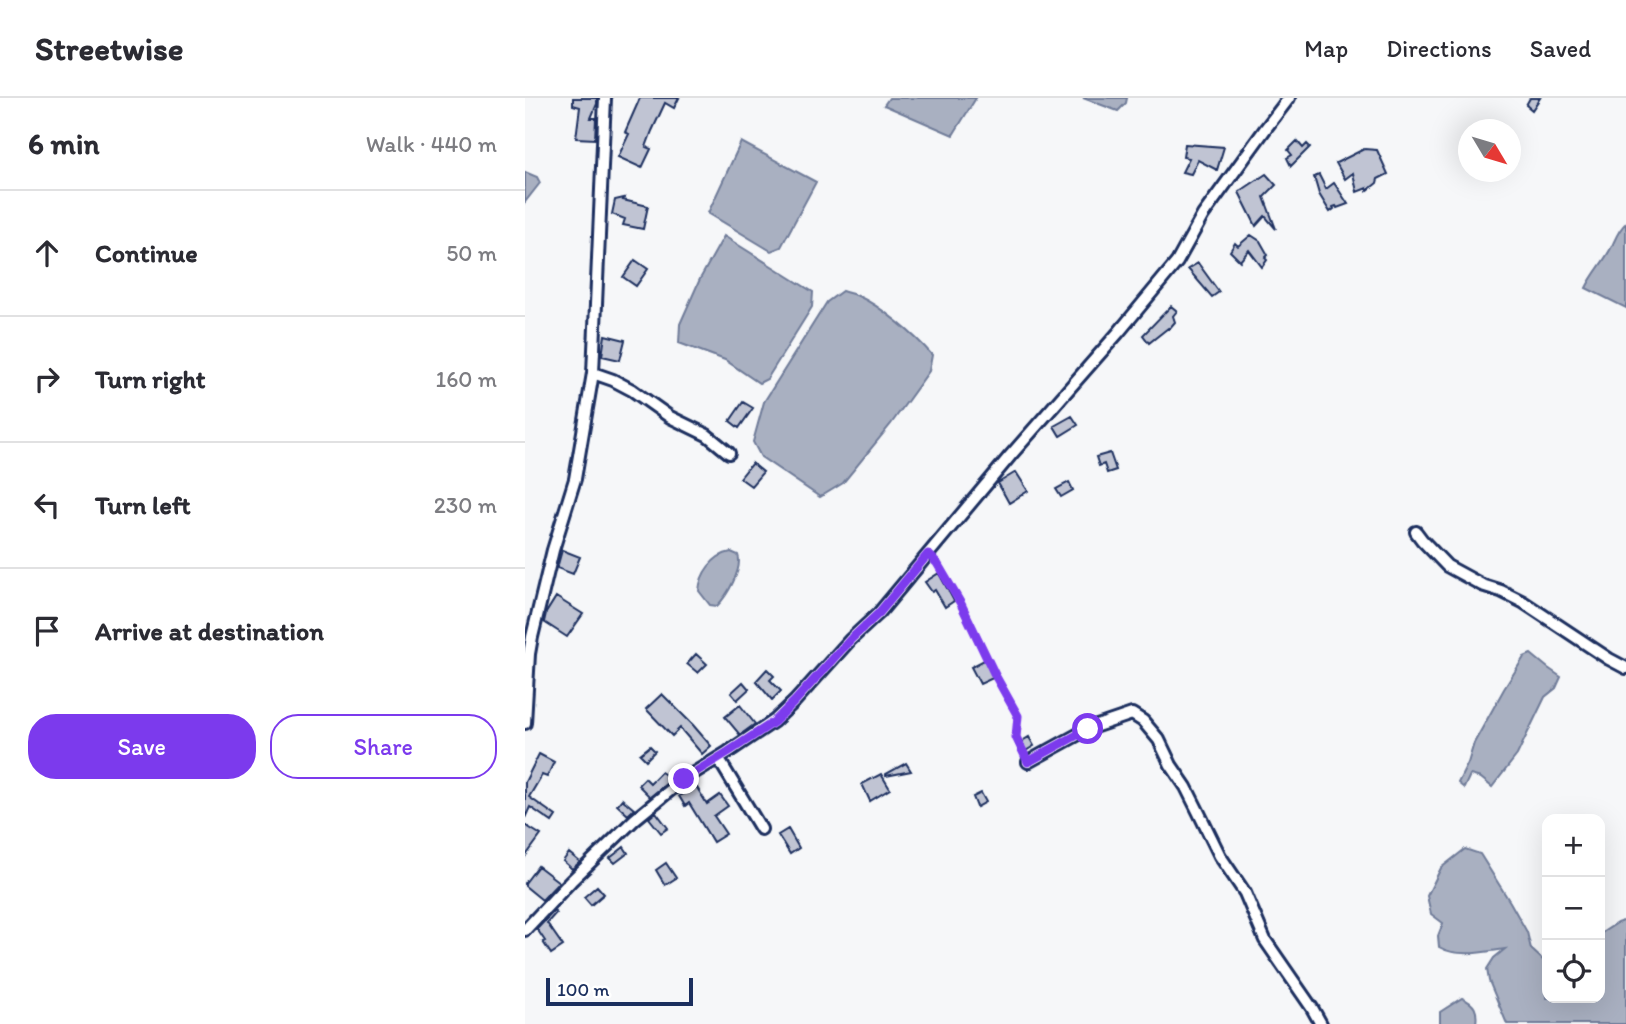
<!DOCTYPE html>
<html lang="en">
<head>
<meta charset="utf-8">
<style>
	body { margin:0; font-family:Itim,sans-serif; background:#f7f7f7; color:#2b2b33 }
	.controls { position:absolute; right:21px; bottom:21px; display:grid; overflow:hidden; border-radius:14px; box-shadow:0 7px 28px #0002 }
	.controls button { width:63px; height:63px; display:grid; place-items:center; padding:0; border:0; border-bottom:2px solid #e1e1e2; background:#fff; color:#2b2b33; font:35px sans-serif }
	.compass { position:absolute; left:933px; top:21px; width:63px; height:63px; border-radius:50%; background:#fff; box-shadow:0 7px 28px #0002; rotate:128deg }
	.scale { position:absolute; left:21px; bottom:18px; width:147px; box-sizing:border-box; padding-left:7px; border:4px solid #1b2f5e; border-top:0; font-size:19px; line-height:24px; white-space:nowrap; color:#1b2f5e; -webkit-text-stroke:5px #fff; paint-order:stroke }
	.stop { position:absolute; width:21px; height:21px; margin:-16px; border:5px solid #7c3aed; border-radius:50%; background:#fff }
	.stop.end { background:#7c3aed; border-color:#fff; box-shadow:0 2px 7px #0008 }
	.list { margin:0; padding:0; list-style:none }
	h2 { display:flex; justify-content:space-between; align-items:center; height:91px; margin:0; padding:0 28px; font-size:30px }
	h2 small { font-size:23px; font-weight:400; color:#7c7c81 }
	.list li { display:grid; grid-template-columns:46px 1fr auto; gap:21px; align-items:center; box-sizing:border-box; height:126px; padding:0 28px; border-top:2px solid #e1e1e2 }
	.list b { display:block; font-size:26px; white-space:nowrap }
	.list em { font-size:23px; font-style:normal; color:#7c7c81 }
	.actions { display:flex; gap:14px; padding:21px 28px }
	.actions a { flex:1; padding:16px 0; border:2px solid #7c3aed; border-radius:28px; text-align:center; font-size:24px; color:#7c3aed }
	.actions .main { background:#7c3aed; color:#fff }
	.icon { flex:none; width:38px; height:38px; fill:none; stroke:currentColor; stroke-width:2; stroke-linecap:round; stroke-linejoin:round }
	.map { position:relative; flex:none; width:1101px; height:926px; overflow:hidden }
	header { display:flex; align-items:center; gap:42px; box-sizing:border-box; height:98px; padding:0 35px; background:#fff; border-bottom:2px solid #e1e1e2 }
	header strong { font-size:33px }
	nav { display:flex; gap:38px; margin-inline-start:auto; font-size:24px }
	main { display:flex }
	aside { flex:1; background:#fff }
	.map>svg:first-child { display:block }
	.water { fill:#a9b0c1; stroke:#707c99; stroke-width:2 }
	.building { fill:#c0c4d3; stroke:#1b2f5e; stroke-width:2 }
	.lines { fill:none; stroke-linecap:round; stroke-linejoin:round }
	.minor-casing { stroke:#1b2f5e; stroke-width:16 }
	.path { stroke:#1b2f5e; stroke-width:2; stroke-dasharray:5 5; stroke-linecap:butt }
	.minor { stroke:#fff; stroke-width:10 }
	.route { stroke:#7c3aed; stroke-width:9 }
</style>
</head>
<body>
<header>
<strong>Streetwise</strong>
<nav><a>Map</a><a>Directions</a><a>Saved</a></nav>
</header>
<main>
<aside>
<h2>6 min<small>Walk · 440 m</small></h2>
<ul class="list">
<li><svg class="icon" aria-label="ahead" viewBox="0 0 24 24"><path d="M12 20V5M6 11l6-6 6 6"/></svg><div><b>Continue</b></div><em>50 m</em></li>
<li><svg class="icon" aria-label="right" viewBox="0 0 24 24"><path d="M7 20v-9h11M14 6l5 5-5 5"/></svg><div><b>Turn right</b></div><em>160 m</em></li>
<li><svg class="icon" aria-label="left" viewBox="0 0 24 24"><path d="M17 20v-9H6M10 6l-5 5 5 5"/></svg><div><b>Turn left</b></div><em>230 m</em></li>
<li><svg class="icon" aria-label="arrive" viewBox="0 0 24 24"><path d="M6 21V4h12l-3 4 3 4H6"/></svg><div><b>Arrive at destination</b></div></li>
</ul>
<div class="actions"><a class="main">Save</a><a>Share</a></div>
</aside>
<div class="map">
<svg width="1101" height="926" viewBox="0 0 1101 926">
	<rect width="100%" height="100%" fill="#f6f7f9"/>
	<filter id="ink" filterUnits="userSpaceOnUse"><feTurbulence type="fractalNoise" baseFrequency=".0143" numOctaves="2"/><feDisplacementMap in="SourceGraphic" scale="14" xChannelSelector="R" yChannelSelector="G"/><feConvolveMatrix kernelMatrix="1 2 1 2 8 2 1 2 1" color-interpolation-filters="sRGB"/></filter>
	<g filter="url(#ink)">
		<!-- water -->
		<path class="water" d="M364,0H451L428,37L359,7Z
			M558,0H602L601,5L593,13Z
			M216,44L291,84L256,149L246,153L183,115Z
			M0,74L12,79L15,85L0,104Z
			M1101,125V210L1061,190C1068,175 1079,164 1086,150C1091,140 1093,132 1101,125Z
			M199,138L288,194L287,209L242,281L234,285L200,262L154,245L155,226L175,181Z
			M317,193C322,195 329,196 333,198C356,208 391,238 407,257L404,273L366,326L318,385L295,399L236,359L228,344L239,304L302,204Z
			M206,454L213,457C218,471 202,498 192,508L185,507L174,493C175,476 188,457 206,454Z
			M1006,556L1023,570L1036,579L1031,590L1020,599L992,657L967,689L956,680L945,677L939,690L933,685L943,665L949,645L979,591L999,559Z
			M940,751L955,756L985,804L1002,834L1006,851L1019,863H1022V900H1075V836L1092,825L1101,822V926H982L964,883L962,871L969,860L980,851C959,854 933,860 914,849L913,838L918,825L906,816L902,798L916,770Z
			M937,900C950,906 953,912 951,926H915V914Z"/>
		<!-- building -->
		<path class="building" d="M48,0H72V6L66,20H71L70,41L51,40L55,9L48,7Z
			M115,0H154L149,10L140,5L127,33L121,49L126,51L117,70L93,59L104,36L100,34Z
			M1005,0H1015L1007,12L1001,7Z
			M772,43L778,50L782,46L785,49L766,68L762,60L767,57L763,52Z
			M660,46L699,49L692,72L673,62L666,76L657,74L664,60L658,59Z
			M839,51L852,52L863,76L853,81L852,85L842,93V90L832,94L828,75L820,81L811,65Z
			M741,76L751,87L739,99L751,131L740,118L731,128L714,94Z
			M794,77L801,91L809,85L823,106L812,110L811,108L808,109L809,111L805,114L794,96L789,79Z
			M99,100L98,102L123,108L118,131L98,127L100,121L87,116L90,102Z
			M726,137L735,143L743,157L740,160L742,162L737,169L724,152L715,163L705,153L710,145L713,148Z
			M110,162L123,171L111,188L98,179Z
			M673,165L694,194L687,199L663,171Z
			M646,208L652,213L648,218L650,224L644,231L643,230L624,245L618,237Z
			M80,237L100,242L95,262L77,258Z
			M218,304L228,310L214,330L205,323Z
			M547,318L553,327L535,338L529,328Z
			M585,355L591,372L582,375L579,366L574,368L571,359Z
			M227,365L238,374L226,388L215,380Z
			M491,374L503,393L484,405L473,385Z
			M544,384L548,392L536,399L531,391Z
			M37,452L55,459L48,476L32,470Z
			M414,475L429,503L420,509L410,492L407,494L400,484Z
			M31,499L58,516L42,539L19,524L21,515Z
			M171,556L182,566L173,575L162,566Z
			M461,561L470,579L455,586L446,569Z
			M242,571L249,578L245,582L256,593L247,602L231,583Z
			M218,584L224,591L212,602L206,595Z
			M137,596L168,627L186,648L177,656L155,630L147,638L121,611Z
			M215,607L230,626L215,637L200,619Z
			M504,639L509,648L497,655L492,646Z
			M125,648L130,653L121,662L115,656Z
			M14,656L29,664L22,679L17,677L4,699L31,718L27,724L5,709L0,720V684Z
			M381,665L386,673L361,678V676Z
			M136,674L147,681L125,699L113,687L120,680L125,685Z
			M356,676L365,691L345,703L337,686Z
			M171,688L182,706L195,697L203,708L189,718L201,736L188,744L164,705L160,708L154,698Z
			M456,695L461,704L452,709L448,699Z
			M97,701L109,711L103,717L92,707Z
			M131,714L143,730L136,735L124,720Z
			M0,727L16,737L0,759Z
			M263,731L274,750L265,756L253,737Z
			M99,749L103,755L90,765L85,760Z
			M44,755L55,764L47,771L38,763Z
			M141,765L151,780L140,787L131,772Z
			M13,768L34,784L17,802L0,788V785Z
			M72,788L79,796L66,807L59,799Z
			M29,813L31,815L22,825L38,848L26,856L18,844L20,843L12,831Z"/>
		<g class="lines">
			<!-- minor casing -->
			<g class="minor-casing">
				<path id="minor" d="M68,275L88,282L107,292L145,319L182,337L204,355
					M891,434L897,442L922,468L957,487L976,493L998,504L1084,561L1101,570
					M0,625L4,556L7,539L28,452L50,381L68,275L80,0
					M193,660L236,731
					M503,664L563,631L607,616L618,623L634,642L646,667L661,689L673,713L695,758L720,795L740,842L787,910L796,926
					M0,832L46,783L110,721L159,681L203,654L249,623L270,603L325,542L354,515L485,358L593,235L652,164L678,117L741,30L764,0"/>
			</g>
			<!-- path -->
			<path class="path" d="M412,464L436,506L470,577L493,618L491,639L499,654"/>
			<!-- minor -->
			<use href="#minor" class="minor"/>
		</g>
	</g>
	<g class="lines" filter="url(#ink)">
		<!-- route -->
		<path class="route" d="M159,681L203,654L249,624L270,603L325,542L354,515L403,456L412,465L436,506L470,577L493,618L491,639L503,664L563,631"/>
	</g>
</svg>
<div class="controls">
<button>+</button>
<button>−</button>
<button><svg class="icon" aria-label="locate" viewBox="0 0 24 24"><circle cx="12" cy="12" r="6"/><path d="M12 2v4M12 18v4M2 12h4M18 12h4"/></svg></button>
</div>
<svg class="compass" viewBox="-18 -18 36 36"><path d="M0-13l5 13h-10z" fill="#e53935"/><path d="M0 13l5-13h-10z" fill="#7c7c81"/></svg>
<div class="scale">100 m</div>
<div class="stop" style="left:563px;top:631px"></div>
<div class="stop end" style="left:159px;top:681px"></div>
</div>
</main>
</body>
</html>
